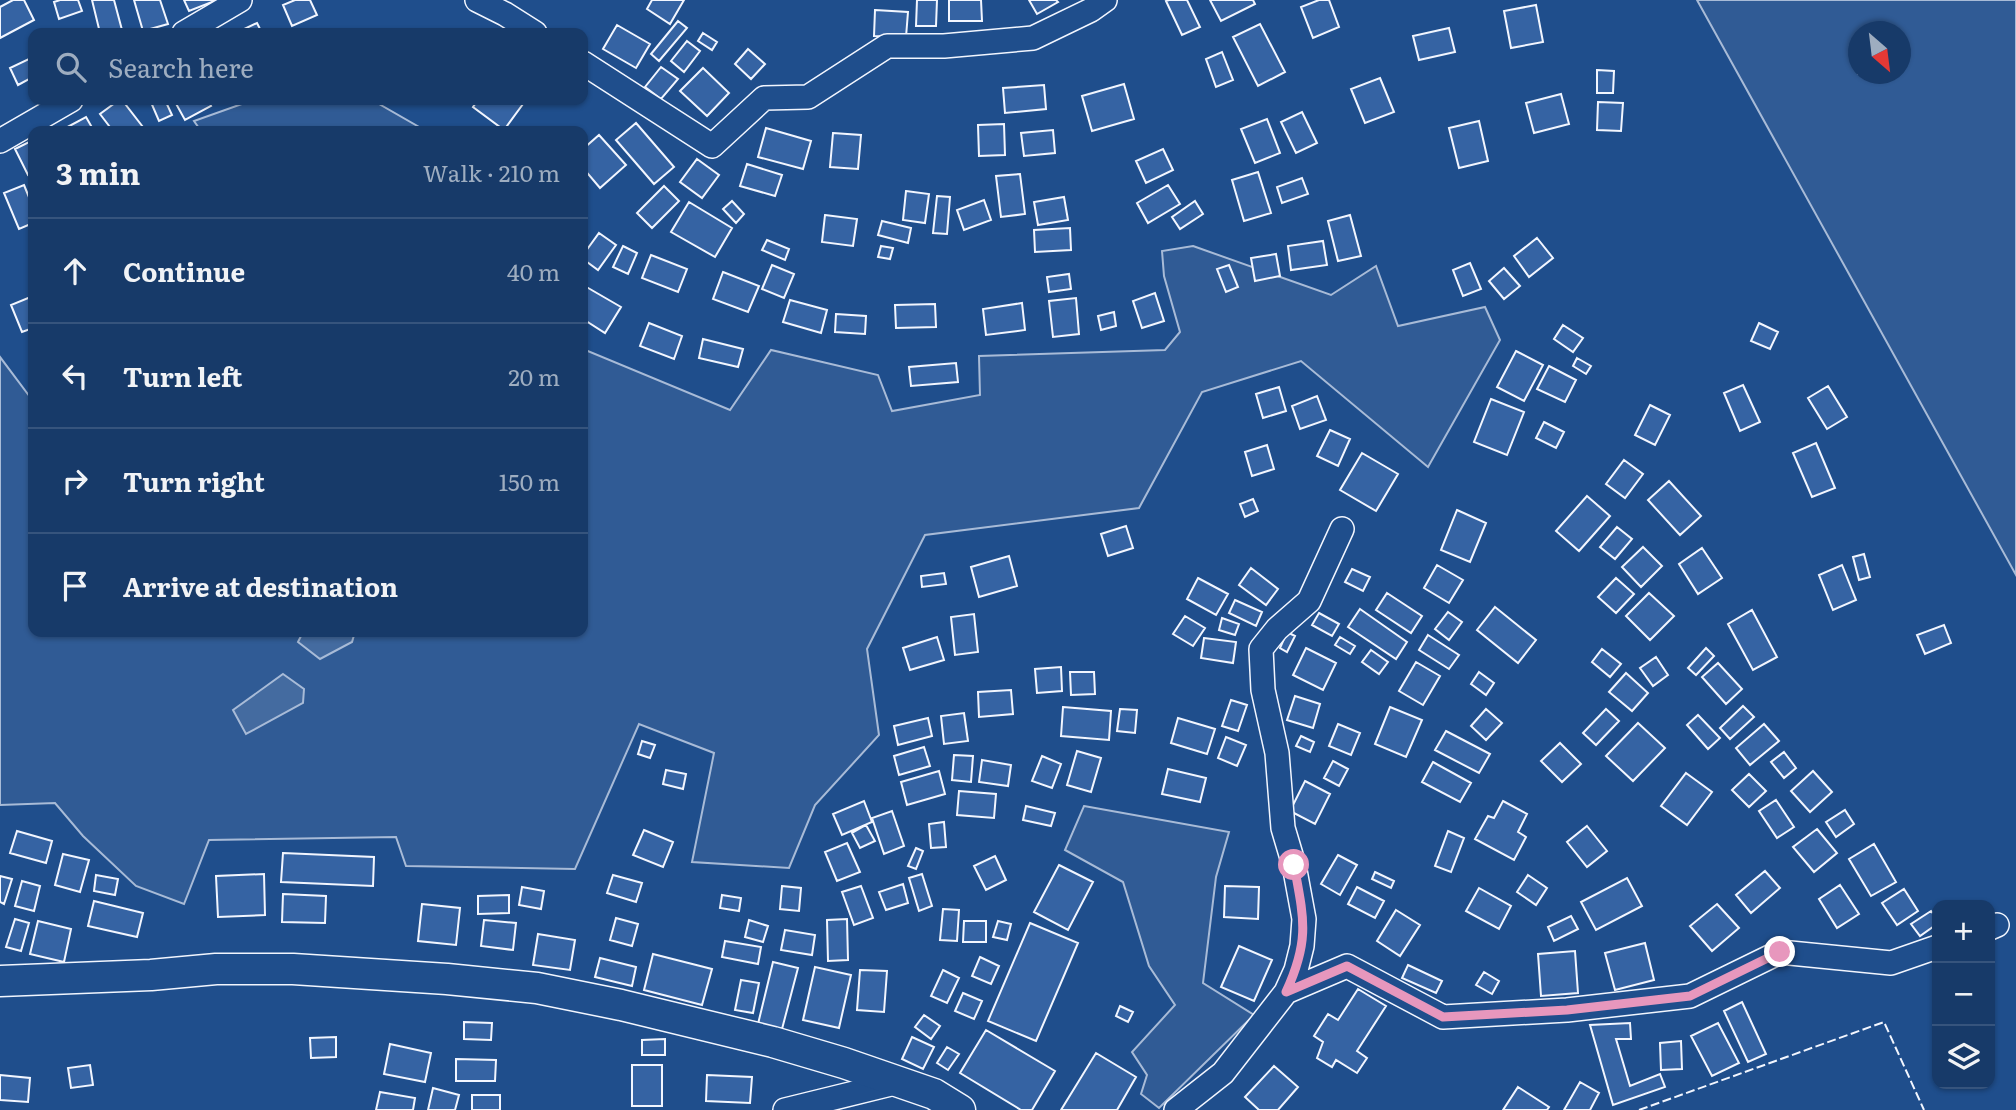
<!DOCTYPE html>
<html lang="en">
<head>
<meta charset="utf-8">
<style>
	body { margin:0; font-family:Literata,serif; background:#244571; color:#f1f3f6 }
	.controls { position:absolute; right:21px; bottom:21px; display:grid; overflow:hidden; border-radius:14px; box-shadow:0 2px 5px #0004 }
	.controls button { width:63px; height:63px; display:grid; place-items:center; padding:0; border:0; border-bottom:2px solid #36547d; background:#173a69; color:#f1f3f6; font:35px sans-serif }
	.compass { position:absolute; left:1848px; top:21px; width:63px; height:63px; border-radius:50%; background:#173a69; box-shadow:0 2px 5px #0004; rotate:152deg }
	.stop { position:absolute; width:21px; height:21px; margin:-16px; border:5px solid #e797bd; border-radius:50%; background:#fff }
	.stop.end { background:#e797bd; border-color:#fff; box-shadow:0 2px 7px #0008 }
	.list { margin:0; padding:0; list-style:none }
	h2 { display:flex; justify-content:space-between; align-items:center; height:91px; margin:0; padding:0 28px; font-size:30px }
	h2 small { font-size:23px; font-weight:400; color:#9eadc0 }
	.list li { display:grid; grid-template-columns:46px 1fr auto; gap:21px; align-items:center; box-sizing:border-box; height:105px; padding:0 28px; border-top:2px solid #36547d }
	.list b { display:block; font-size:26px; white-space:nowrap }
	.list em { font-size:23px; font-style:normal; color:#9eadc0 }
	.icon { flex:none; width:38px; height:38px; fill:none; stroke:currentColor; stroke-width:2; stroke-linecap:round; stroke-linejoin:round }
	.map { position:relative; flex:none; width:2016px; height:1110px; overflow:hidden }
	.search { position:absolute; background:#173a69; box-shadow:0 2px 5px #0004; left:28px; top:28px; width:560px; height:77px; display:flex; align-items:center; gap:18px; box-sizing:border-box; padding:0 24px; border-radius:14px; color:#9eadc0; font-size:26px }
	.panel { position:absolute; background:#173a69; box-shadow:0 2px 5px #0004; left:28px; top:126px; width:560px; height:511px; border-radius:14px }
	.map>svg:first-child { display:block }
	.built { fill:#305b95; stroke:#a8bbd7; stroke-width:2; fill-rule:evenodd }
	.water { fill:#446ba0; stroke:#a8bbd7; stroke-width:2 }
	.building { fill:#3563a3; stroke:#f2f6ff; stroke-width:2 }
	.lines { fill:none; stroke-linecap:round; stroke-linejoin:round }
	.minor-casing { stroke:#f2f6ff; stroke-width:26 }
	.major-casing { stroke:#f2f6ff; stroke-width:33 }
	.minor { stroke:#1f4e8c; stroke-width:23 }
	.major { stroke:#1f4e8c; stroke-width:30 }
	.fence { stroke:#f2f6ff; stroke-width:2; stroke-dasharray:9 3.5; stroke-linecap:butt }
	.route { stroke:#e797bd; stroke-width:9 }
</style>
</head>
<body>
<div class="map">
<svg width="2016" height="1110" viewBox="0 0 2016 1110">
	<rect width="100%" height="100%" fill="#1f4e8c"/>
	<!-- built -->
	<path class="built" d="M1697,0H2016V575ZM1858,32H1900V74H1858Z
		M253,100H372L426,131H201L194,121Z
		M1193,246L1331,295L1376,266L1398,326L1485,307L1500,340L1428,467L1301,361L1202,392L1139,508L925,535L867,649L879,735L815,805L789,868L692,862L714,753L639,724L575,869L406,866L396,837L209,840L184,904L136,886L83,836L55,803L0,805V357L33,401V632H583V349L730,410L771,350L878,375L892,411L980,395L979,356L1165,350L1180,332L1164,276L1162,251Z
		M1084,806L1229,832L1216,877L1203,983L1254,1015L1159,1108L1141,1094L1147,1075L1132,1052L1175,1005L1149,966L1123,882L1065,850Z"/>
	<!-- water -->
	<path class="water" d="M303,632H355L352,642L320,659L298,642Z
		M283,674L304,689L303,703L246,734L233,710Z"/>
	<!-- building -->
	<path class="building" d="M13,0H24L34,20L0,38V7Z
		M60,0H78L82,11L59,19L54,2Z
		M92,0H114L122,30L100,33Z
		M134,0H160L168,24L143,31Z
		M184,0H217L189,11Z
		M295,0H310L317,15L292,26L283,5Z
		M652,0H684L670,24L647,9Z
		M917,0H937L936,26H916Z
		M949,0H981L982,21H949Z
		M1029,0H1056L1058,2L1037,14Z
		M1169,0H1187L1200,27L1182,35L1166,1Z
		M1210,0H1253L1255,4L1221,21Z
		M1319,0H1329L1339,27L1313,38L1301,7Z
		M1536,5L1543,42L1511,48L1504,11Z
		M875,10L908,12L906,37L874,36Z
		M678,21L687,28L659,61L651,54Z
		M257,23L262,33H241L240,31Z
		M1260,24L1285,72L1258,86L1233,37Z
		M617,25L650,44L636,68L603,49Z
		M1449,28L1455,52L1419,60L1413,36Z
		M703,33L717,42L712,50L698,41Z
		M687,41L700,51L684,72L671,61Z
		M748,49L765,64L751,79L735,64Z
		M1222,52L1233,80L1216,87L1206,59Z
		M33,57V77L18,85L10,68Z
		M661,67L678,79L661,99L645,87Z
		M703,68L729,93L707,116L680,91Z
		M1597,70L1614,71L1613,93H1597Z
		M1380,78L1394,112L1365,123L1351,89Z
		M1124,84L1134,119L1092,131L1082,96Z
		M1044,85L1046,109L1005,113L1003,88Z
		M1561,94L1569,124L1534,133L1526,103Z
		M119,100H122L146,131H113L100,114Z
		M150,100H165L172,115L159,121Z
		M174,100H207L211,106L185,120Z
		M478,100H518L523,104L504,130L473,107Z
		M1598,102L1623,103L1621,131L1597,130Z
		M1302,112L1317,143L1296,153L1281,122Z
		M86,117L94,131H60Z
		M1267,119L1280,153L1255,163L1241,129Z
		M1479,121L1488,161L1459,168L1449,128Z
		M636,123L674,167L654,184L616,140Z
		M1004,124L1005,155L979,156L978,125Z
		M766,128L811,141L803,169L758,157Z
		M1053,130L1055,153L1024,156L1021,133Z
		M833,133L861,135L858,169L830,167Z
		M599,135L626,165L600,188L583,168V149Z
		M33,140V173L28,175L15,149Z
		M1163,149L1173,170L1146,183L1136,161Z
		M697,159L719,175L702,198L680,182Z
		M747,164L782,175L775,196L740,186Z
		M1258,172L1271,213L1244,221L1232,180Z
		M1020,174L1025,214L1001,217L996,176Z
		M1302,178L1308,194L1282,203L1277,187Z
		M24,185L33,207V223L19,229L4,193Z
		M1168,185L1180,204L1148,223L1137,203Z
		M664,186L679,201L652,228L637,213Z
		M906,191L929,194L925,223L903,220Z
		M937,196L950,197L947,234L933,233Z
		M1064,197L1068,220L1038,225L1034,202Z
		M984,200L991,220L964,230L957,210Z
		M732,201L744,214L736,223L723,209Z
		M1195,201L1203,214L1180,229L1172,217Z
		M689,202L732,228L715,257L671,232Z
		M825,215L857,219L853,246L822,242Z
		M1350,215L1361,256L1338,261L1328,221Z
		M882,221L911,228L908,243L878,235Z
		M1070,228L1071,250L1035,252L1034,230Z
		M599,233L616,245L598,270L583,259V255Z
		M1537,238L1553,258L1529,277L1514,256Z
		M767,240L789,249L785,260L762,250Z
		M1323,241L1327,265L1291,270L1288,246Z
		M623,246L637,253L628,274L613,267Z
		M881,246L893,248L890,259L878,257Z
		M1276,254L1280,276L1255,281L1251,258Z
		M651,255L687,269L678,292L642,278Z
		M1470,263L1481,289L1463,296L1453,270Z
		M772,265L794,274L784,298L762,289Z
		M1229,265L1238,287L1226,292L1217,269Z
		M1504,268L1520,286L1504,299L1489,281Z
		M723,272L759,286L748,312L713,299Z
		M1069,274L1071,289L1049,292L1047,277Z
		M583,285L621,307L605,333L583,319Z
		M1155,293L1164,321L1142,328L1133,301Z
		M33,296V328L22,332L11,305Z
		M1076,298L1079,334L1053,337L1049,301Z
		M790,300L827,310L821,333L783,322Z
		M1022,303L1025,330L986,335L983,309Z
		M935,304L936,327L896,328L895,305Z
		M1114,312L1116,326L1101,330L1098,316Z
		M836,314L866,316L865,334L835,332Z
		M649,323L682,336L674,359L640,346Z
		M1759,323L1778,332L1770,349L1751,341Z
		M1563,325L1583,338L1573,352L1554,339Z
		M703,339L743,349L738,367L699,358Z
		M1516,351L1543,365L1524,401L1497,387Z
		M1577,358L1591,366L1586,374L1573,366Z
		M956,363L958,382L911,386L909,367Z
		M1549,366L1576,380L1565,402L1537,389Z
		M1743,385L1760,422L1740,431L1724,393Z
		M1828,386L1847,417L1827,429L1808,398Z
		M1279,387L1286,411L1263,418L1256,394Z
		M1317,396L1326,420L1300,429L1292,406Z
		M1491,399L1524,412L1507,455L1474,442Z
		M1650,405L1670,415L1655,445L1635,435Z
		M1544,422L1564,432L1556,448L1536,438Z
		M1330,430L1350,439L1338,466L1317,456Z
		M1816,443L1835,488L1812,497L1793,453Z
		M1267,445L1274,469L1252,476L1245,452Z
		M1362,453L1398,474L1376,511L1340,490Z
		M1624,460L1643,474L1625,498L1606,484Z
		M1669,481L1701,516L1680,535L1648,500Z
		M1587,496L1610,516L1579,551L1556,531Z
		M1253,499L1258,511L1245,517L1240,504Z
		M1457,510L1486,523L1470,562L1441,550Z
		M1126,526L1133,548L1108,556L1101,534Z
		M1617,527L1632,539L1615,559L1600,547Z
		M1643,547L1662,566L1641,587L1622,567Z
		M1702,548L1722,578L1698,594L1679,564Z
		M1864,554L1870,577L1859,580L1853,557Z
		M1009,556L1017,586L979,597L971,567Z
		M1437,565L1463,580L1449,603L1424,588Z
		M1842,565L1856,600L1833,610L1819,575Z
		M1251,568L1278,589L1266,605L1239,585Z
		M1352,569L1370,577L1363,591L1345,582Z
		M944,573L946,584L922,587L921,576Z
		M1198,578L1228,594L1216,615L1187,599Z
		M1616,578L1634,594L1616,613L1598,597Z
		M1387,593L1422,616L1411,633L1376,610Z
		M1649,593L1674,616L1650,640L1626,616Z
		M1235,600L1262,612L1256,626L1229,613Z
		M1495,607L1536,640L1518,663L1477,630Z
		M1360,609L1407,642L1396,659L1348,627Z
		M1752,610L1777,657L1753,670L1728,624Z
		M1448,612L1462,622L1449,640L1435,629Z
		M1319,613L1339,624L1332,636L1312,625Z
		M974,614L978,652L955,655L951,617Z
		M1185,616L1205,628L1193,646L1173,634Z
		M1222,618L1239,624L1235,635L1219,630Z
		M1944,625L1951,643L1925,654L1917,635Z
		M1287,632L1295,636L1287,652L1280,648Z
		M1428,635L1459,655L1449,669L1419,650Z
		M937,637L944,660L910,670L903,648Z
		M1340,637L1355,646L1350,654L1335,645Z
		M1204,638L1236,642L1233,663L1201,658Z
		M1306,648L1336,663L1323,690L1293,675Z
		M1706,648L1714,656L1696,675L1688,668Z
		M1602,649L1621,664L1610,677L1592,662Z
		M1371,650L1388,662L1379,674L1362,662Z
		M1656,657L1668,675L1653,686L1640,668Z
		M1416,662L1440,676L1423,705L1399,691Z
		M1718,663L1742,689L1726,704L1702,677Z
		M1061,667L1062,691L1037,693L1035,669Z
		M1070,672H1094L1095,694L1071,695Z
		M1479,672L1494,683L1486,695L1471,684Z
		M1626,673L1648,693L1632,711L1609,692Z
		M1011,690L1013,714L979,717L978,692Z
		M1295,696L1320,704L1313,728L1287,720Z
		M1231,700L1247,705L1238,731L1222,726Z
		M1743,706L1754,717L1730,739L1720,728Z
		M1063,707L1111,711L1109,740L1061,736Z
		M1390,707L1422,720L1406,757L1375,744Z
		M1120,709L1137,710L1135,733L1117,731Z
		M1486,709L1502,723L1486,740L1471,726Z
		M1606,709L1619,721L1596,745L1583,733Z
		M964,713L968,741L944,744L941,716Z
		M1698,715L1720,738L1708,749L1687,725Z
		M928,718L932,736L898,745L894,726Z
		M1178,718L1215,729L1207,754L1171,743Z
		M1638,723L1665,748L1633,781L1606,756Z
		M1338,724L1360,733L1351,755L1329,746Z
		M1764,724L1779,741L1750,765L1736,748Z
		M1446,731L1490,754L1479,773L1435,750Z
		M1301,736L1314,742L1310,752L1296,746Z
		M1226,737L1246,745L1237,766L1218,758Z
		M642,741L655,745L650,758L638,754Z
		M1560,743L1581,764L1562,782L1541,761Z
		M924,747L930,766L899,775L894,756Z
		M1077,751L1101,758L1091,792L1067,785Z
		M1784,752L1796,768L1784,778L1771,762Z
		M954,755L973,756L971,782L952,780Z
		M1042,756L1061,764L1052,788L1032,781Z
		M982,760L1011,765L1008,786L979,782Z
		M1333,761L1348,769L1339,786L1324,778Z
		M1433,762L1471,783L1460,802L1422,782Z
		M1168,769L1206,778L1200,802L1162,794Z
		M666,770L686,774L683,789L663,784Z
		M939,771L945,794L907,805L901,782Z
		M1813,771L1832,792L1810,812L1791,791Z
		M1686,773L1712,792L1687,825L1661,806Z
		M1749,774L1766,791L1749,807L1732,790Z
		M1305,781L1330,794L1315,824L1290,811Z
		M959,791L996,794L994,818L957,815Z
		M1776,800L1794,827L1777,838L1759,811Z
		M864,801L872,822L842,835L833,814Z
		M1503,801L1527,814L1518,832L1526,837L1514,860L1475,839L1488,816L1494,818Z
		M1026,806L1055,813L1051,826L1023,820Z
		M1845,810L1854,824L1836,837L1826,822Z
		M892,811L904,846L884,854L872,818Z
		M944,822L946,847L931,848L929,824Z
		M866,825L875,841L860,848L852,833Z
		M1587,826L1607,851L1587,867L1567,842Z
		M1817,829L1837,853L1814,872L1793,847Z
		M644,830L673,842L663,867L633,855Z
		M17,831L52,841L46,863L10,853Z
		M1448,831L1464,838L1451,872L1435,866Z
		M847,843L860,872L837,881L825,852Z
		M1874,844L1896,882L1871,896L1849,859Z
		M916,848L923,851L916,869L908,866Z
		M283,853L374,857L373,886L281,882Z
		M63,854L89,860L80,892L55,885Z
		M1338,855L1357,865L1340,895L1321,884Z
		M995,856L1006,880L986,890L974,866Z
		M1059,865L1093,882L1068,930L1034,912Z
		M1765,871L1780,888L1751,913L1736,895Z
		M1375,872L1394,881L1391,888L1372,879Z
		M264,874L265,915L218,917L216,876Z
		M922,874L932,906L919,911L909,878Z
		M96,875L118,879L115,895L94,891Z
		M613,875L642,883L636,902L607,893Z
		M1528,875L1547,888L1536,905L1517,892Z
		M0,876L12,879L4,904L0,902Z
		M1627,878L1642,906L1596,930L1581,902Z
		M22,881L40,886L34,911L15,906Z
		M903,884L908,903L886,910L879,892Z
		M1840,885L1859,914L1837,928L1819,899Z
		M782,886L801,888L799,911L780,909Z
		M861,886L873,918L854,925L842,892Z
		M1225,886L1259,887L1258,919L1224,917Z
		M522,887L544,891L541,909L519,905Z
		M1357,887L1384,901L1375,918L1348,904Z
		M1479,888L1511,906L1499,929L1466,911Z
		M1904,889L1918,911L1897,925L1882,903Z
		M283,894L326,896L325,923L282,922Z
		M509,895V913L478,914V896Z
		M722,895L741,898L739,911L720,908Z
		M94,901L143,913L137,937L88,926Z
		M422,904L460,908L456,945L418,941Z
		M1717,904L1739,928L1712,951L1690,926Z
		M943,909L959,910L957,941L940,940Z
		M1396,910L1420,925L1400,956L1377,941Z
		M1931,911L1937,919V924L1920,936L1911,924Z
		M1571,916L1578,929L1554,941L1548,927Z
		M616,918L638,924L632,946L610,940Z
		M15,919L29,923L21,951L6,947Z
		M847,919L848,960L828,961L827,920Z
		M484,920L516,923L513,950L481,946Z
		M749,920L768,926L763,942L745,937Z
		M38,921L71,929L64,962L30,954Z
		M964,921H986V942H963Z
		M998,921L1011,924L1007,940L993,937Z
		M1030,923L1078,943L1036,1041L988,1021Z
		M785,930L815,935L812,955L781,950Z
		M538,934L575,940L570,970L533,965Z
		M725,941L761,947L758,964L722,957Z
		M1645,943L1654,980L1615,990L1605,953Z
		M1239,946L1272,960L1254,1001L1221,987Z
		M1575,951L1578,993L1541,996L1538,954Z
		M653,954L712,969L702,1005L644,990Z
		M980,957L999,966L991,984L972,976Z
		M600,958L636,967L632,986L595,977Z
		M773,962L798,968L782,1029L758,1024Z
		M1408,965L1442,981L1436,993L1402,978Z
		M815,967L851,975L839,1028L803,1020Z
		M860,970L887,971L884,1012L857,1010Z
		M943,970L959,978L947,1003L931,996Z
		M1484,972L1499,981L1492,994L1476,985Z
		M741,980L759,983L753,1013L735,1010Z
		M1358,989L1386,1006L1357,1051L1367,1058L1357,1073L1336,1060L1332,1067L1317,1058L1323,1042L1314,1036L1328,1014L1338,1020Z
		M963,993L982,1001L974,1019L955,1011Z
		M1742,1002L1766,1054L1748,1062L1724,1011Z
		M1120,1006L1133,1012L1128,1022L1116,1016Z
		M924,1015L940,1026L931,1039L915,1027Z
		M464,1022L492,1023L491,1040L464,1039Z
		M1630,1023L1631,1039H1616L1630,1086L1660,1074L1665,1087L1613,1105L1590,1025Z
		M1718,1023L1739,1063L1712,1076L1691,1036Z
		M986,1030L1055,1071L1032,1110H1021L960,1073Z
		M336,1037V1057L311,1058L310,1038Z
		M912,1037L934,1047L923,1069L902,1059Z
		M665,1039V1055H642V1040Z
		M1681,1041L1682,1069L1661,1070L1660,1043Z
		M390,1044L431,1053L425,1082L384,1074Z
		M947,1047L959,1054L948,1070L937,1063Z
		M1096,1053L1136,1077L1117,1110H1061Z
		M456,1059L496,1060L495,1081H456Z
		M90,1065L93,1085L71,1088L68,1068Z
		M632,1065H662V1106H632Z
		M1274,1066L1298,1087L1278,1110H1259L1245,1097Z
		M0,1075L30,1078L28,1102L0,1100Z
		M707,1075L752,1077L750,1103L706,1101Z
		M1580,1082L1599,1093L1590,1110H1564Z
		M1518,1087L1549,1107L1547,1110H1503Z
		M433,1088L459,1095L455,1110H428Z
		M380,1092L415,1098L413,1110H376Z
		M472,1095H500V1110H472Z"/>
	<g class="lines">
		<!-- minor casing -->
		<g class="minor-casing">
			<path id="minor" d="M477,0L505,14L535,33
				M184,33L240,0
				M583,63L712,146L764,98L808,97L887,46H944L1033,38L1091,10L1105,0
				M0,141L71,100
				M1990,928L1997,925
				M1286,992L1347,966L1443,1017L1567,1010L1690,996L1780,952L1891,963L1937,947
				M785,1110L899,1082
				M1176,1110L1223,1073L1286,992L1296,970L1302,946L1304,919L1294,865L1283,828L1277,753L1263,690L1261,649L1277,629L1309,601L1342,529"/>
		</g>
		<!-- major casing -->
		<g class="major-casing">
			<path id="major" d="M0,981L151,975L216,969H293L447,979L537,988L621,1005L773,1042L844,1063L934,1094L960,1110"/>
		</g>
		<!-- minor -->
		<use href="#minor" class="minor"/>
		<!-- major -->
		<use href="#major" class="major"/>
		<!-- fence -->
		<path class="fence" d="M1639,1110L1884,1022L1924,1110"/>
	</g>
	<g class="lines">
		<!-- route -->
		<path class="route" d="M1294,865C1304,919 1310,940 1286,992L1347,966L1443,1017L1567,1010L1690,996L1780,952"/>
	</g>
</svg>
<div class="controls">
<button>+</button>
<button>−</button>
<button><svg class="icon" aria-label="layers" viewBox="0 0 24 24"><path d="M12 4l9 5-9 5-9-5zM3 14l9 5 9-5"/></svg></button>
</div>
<svg class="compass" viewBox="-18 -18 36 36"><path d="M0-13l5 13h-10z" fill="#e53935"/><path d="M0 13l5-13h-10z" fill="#9eadc0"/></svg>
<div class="stop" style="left:1294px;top:865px"></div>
<div class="stop end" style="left:1780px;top:952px"></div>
<div class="search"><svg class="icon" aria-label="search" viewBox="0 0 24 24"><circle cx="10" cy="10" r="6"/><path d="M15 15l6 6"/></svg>Search here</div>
<section class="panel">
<h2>3 min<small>Walk · 210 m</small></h2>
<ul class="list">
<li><svg class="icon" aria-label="ahead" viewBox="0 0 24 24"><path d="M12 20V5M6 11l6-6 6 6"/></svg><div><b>Continue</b></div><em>40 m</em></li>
<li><svg class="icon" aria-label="left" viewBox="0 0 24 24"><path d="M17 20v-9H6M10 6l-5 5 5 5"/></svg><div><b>Turn left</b></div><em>20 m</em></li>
<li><svg class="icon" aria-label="right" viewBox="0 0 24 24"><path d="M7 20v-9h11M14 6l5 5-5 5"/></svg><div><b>Turn right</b></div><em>150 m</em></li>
<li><svg class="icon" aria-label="arrive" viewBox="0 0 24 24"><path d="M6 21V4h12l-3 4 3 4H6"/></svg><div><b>Arrive at destination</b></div></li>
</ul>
</section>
</div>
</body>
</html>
